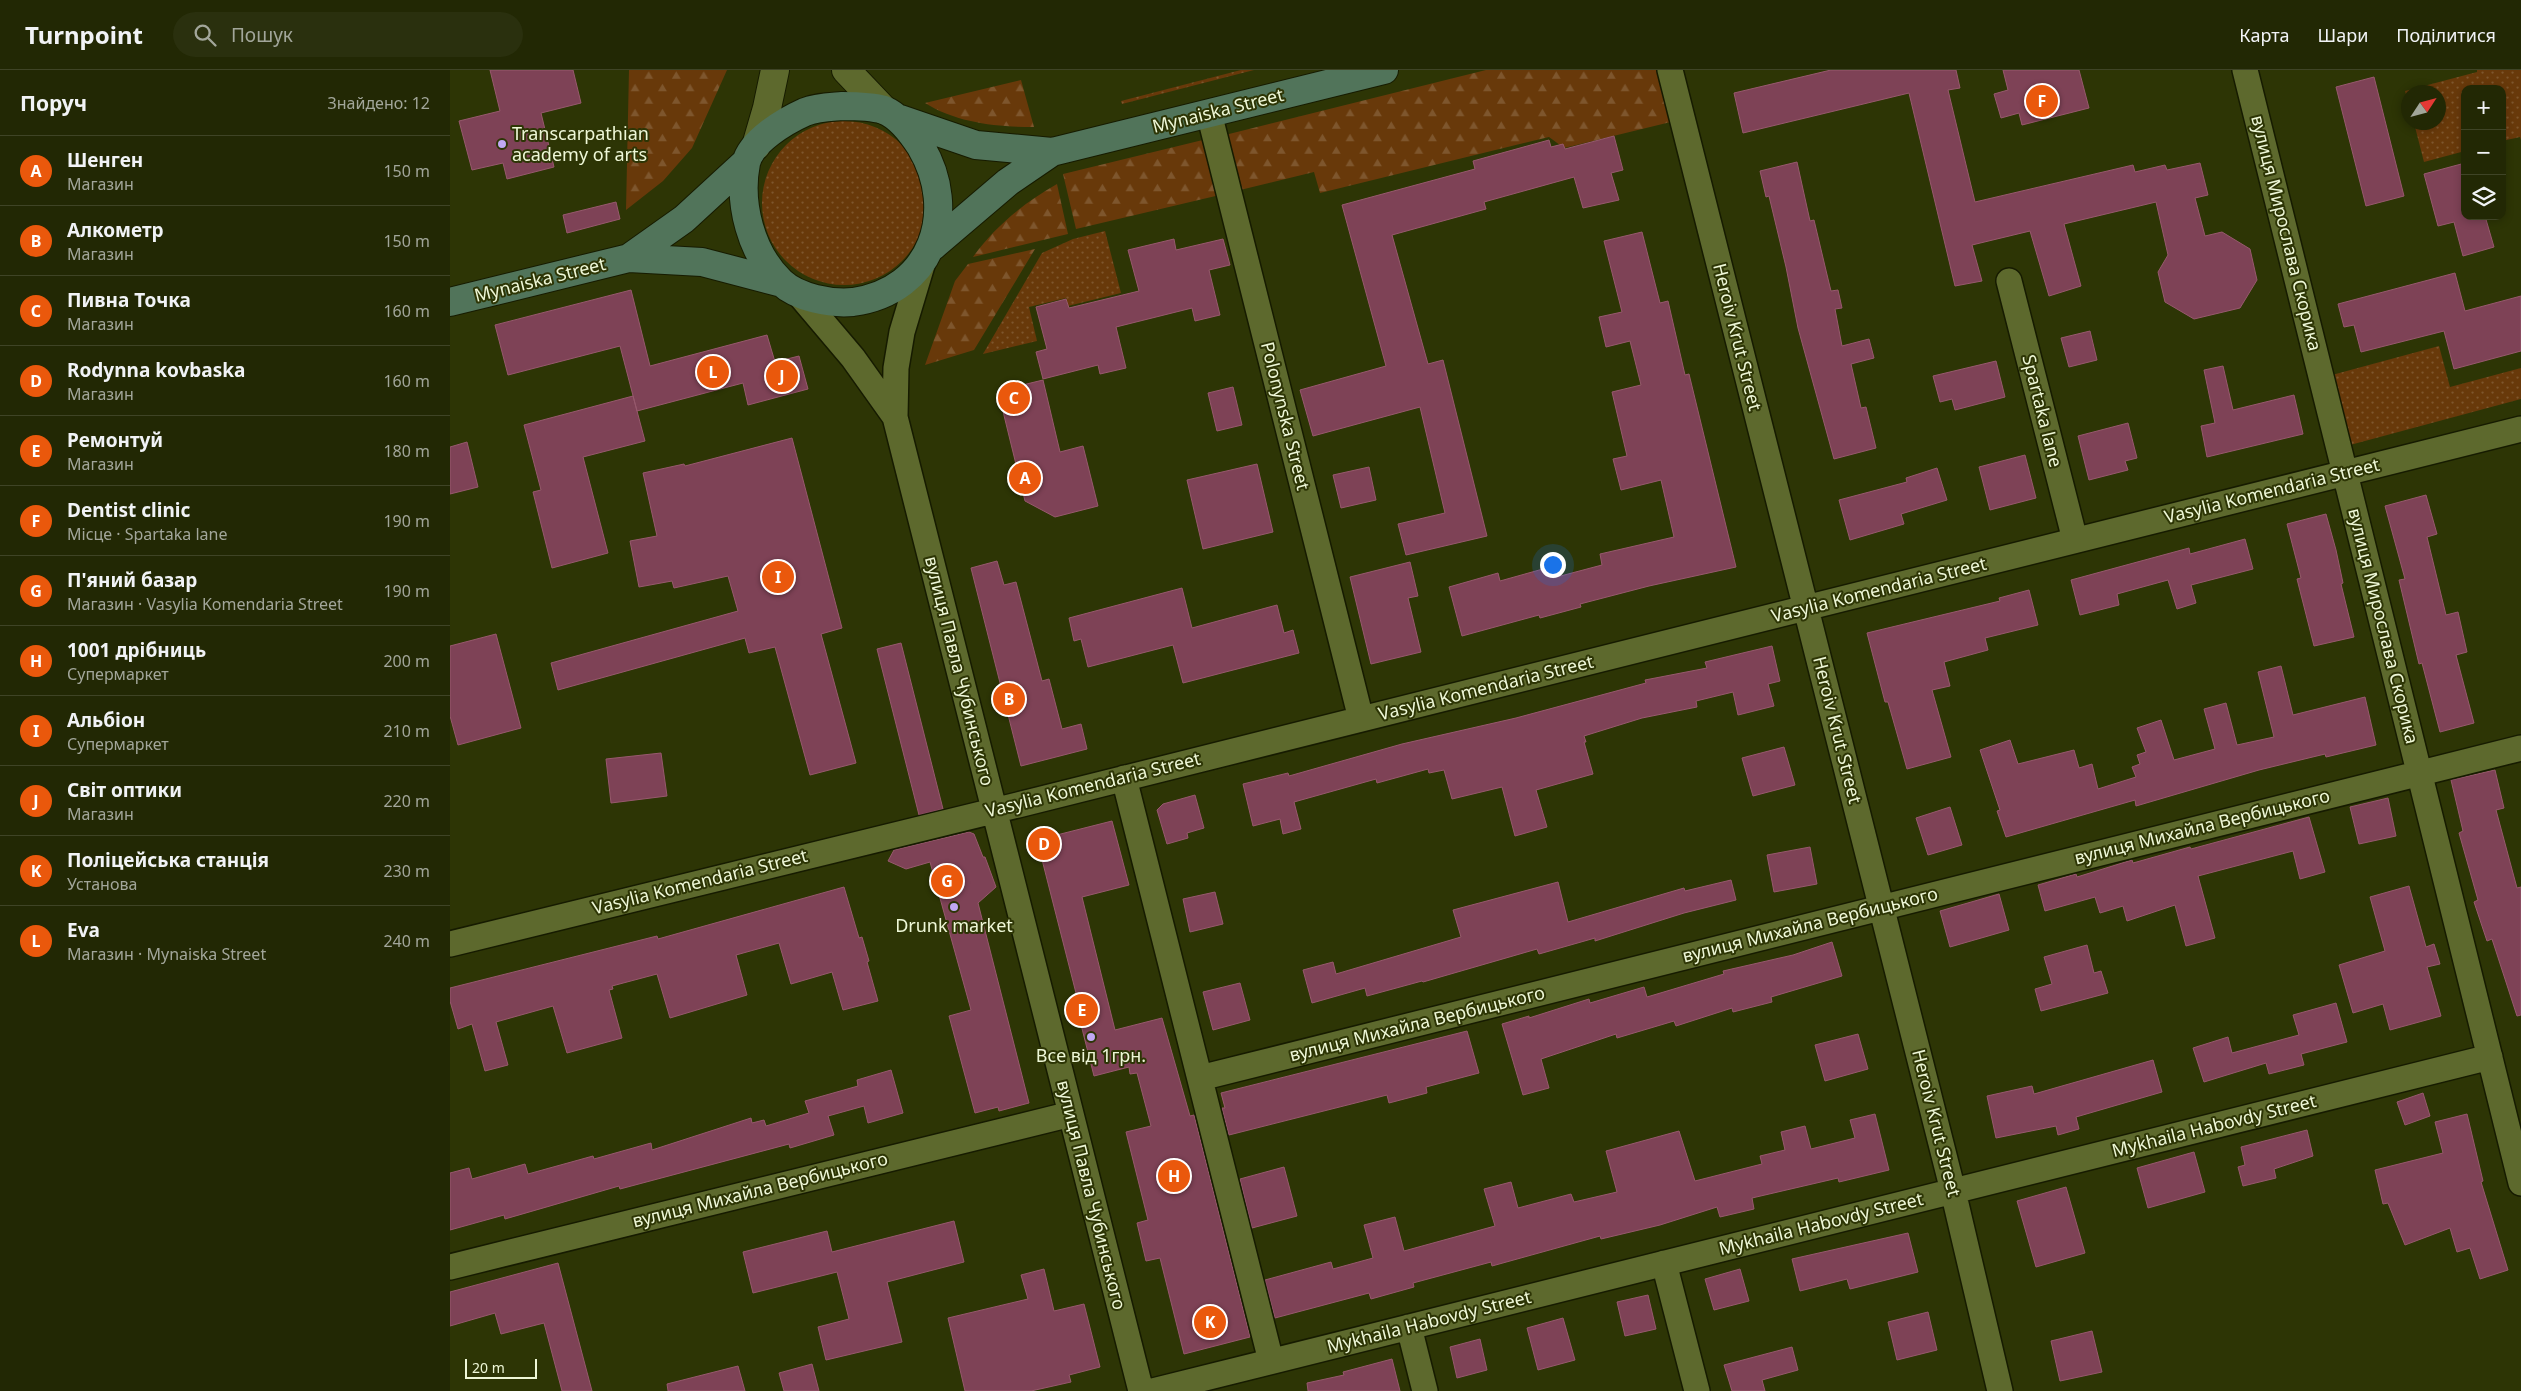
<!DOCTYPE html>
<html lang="uk">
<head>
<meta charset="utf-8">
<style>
	body { margin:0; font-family:"Noto Sans",sans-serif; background:#2a300e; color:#f1f3f6 }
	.controls { position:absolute; right:15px; top:15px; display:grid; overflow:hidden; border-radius:10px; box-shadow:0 2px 8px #0003 }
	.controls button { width:45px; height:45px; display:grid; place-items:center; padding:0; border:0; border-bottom:1px solid #3f4426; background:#222804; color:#f1f3f6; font:25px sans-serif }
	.compass { position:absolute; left:1951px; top:15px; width:45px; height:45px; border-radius:50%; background:#222804; box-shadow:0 2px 8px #0003; rotate:54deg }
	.scale { position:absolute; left:15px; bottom:12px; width:72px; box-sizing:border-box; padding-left:5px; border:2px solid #eef7d7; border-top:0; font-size:14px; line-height:18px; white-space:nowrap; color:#eef7d7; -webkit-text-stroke:4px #2d3505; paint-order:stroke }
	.you { position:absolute; left:1102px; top:494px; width:18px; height:18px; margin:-12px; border:4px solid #fff; border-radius:50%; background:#1a73e8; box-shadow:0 0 0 8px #1a73e833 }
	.badge { display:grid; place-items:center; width:32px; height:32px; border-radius:50%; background:#ea580c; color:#fff; font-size:16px; font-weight:700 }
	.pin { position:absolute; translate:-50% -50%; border:2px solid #fff; box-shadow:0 1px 5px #0006 }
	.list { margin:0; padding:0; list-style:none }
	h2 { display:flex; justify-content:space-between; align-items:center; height:65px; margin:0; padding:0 20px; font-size:21px }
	h2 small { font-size:16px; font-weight:400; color:#a2a69a }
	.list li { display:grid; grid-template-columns:32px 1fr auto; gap:15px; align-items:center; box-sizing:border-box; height:70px; padding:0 20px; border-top:1px solid #3f4426 }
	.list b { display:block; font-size:19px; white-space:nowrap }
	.list p { margin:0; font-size:16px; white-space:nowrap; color:#a2a69a }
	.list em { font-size:16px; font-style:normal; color:#a2a69a }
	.icon { flex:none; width:28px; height:28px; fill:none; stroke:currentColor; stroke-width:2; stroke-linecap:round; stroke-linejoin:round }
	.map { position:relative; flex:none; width:2071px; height:1321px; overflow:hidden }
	header { display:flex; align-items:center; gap:30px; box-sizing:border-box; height:70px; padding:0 25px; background:#222804; border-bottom:1px solid #3f4426 }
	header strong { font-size:24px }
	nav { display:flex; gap:28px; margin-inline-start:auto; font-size:18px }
	.search { width:350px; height:45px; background:#2a300e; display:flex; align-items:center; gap:12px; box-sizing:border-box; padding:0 18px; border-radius:28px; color:#a2a69a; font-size:19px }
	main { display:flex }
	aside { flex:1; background:#222804 }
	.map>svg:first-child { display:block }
	.grass { fill:url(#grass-dots) }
	.forest { fill:url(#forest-firs) }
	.building { fill:#7e4256; stroke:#97596d }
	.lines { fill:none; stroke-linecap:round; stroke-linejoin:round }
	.minor-casing { stroke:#161b00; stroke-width:28 }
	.tertiary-casing { stroke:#161b00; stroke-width:30 }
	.secondary-casing { stroke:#161b00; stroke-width:30 }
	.minor { stroke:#5d692d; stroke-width:25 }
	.tertiary { stroke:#5d692d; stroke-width:28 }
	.secondary { stroke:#51745a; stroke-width:28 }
	.poi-dot { fill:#c1a8f3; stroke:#2d3505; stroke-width:2 }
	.labels { text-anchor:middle; stroke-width:4; stroke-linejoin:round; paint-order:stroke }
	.street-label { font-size:18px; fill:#eef7d7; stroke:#2d3505 }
	.poi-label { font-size:18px; fill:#eef7d7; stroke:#2d3505 }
</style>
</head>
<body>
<header>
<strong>Turnpoint</strong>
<div class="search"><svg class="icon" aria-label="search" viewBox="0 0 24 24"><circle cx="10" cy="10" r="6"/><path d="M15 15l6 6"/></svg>Пошук</div>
<nav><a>Карта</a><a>Шари</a><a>Поділитися</a></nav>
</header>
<main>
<aside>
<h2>Поруч<small>Знайдено: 12</small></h2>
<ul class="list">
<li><span class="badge">A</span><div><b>Шенген</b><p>Магазин</p></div><em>150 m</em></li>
<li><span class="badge">B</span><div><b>Алкометр</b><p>Магазин</p></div><em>150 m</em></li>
<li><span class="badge">C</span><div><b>Пивна Точка</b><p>Магазин</p></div><em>160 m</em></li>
<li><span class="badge">D</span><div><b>Rodynna kovbaska</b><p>Магазин</p></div><em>160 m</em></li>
<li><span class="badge">E</span><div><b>Ремонтуй</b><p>Магазин</p></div><em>180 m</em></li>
<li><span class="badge">F</span><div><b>Dentist clinic</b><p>Місце · Spartaka lane</p></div><em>190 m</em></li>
<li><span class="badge">G</span><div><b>П'яний базар</b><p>Магазин · Vasylia Komendaria Street</p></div><em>190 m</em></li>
<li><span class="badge">H</span><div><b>1001 дрібниць</b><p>Супермаркет</p></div><em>200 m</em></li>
<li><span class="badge">I</span><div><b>Альбіон</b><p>Супермаркет</p></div><em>210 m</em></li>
<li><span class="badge">J</span><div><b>Світ оптики</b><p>Магазин</p></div><em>220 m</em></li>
<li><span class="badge">K</span><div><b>Поліцейська станція</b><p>Установа</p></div><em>230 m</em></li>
<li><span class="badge">L</span><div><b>Eva</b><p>Магазин · Mynaiska Street</p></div><em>240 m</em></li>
</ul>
</aside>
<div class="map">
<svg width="2071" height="1321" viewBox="0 0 2071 1321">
	<defs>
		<pattern id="grass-dots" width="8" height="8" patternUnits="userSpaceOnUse" patternTransform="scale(1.25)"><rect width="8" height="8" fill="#68390a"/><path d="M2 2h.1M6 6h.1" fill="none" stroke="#7e562d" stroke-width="1.8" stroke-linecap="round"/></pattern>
		<pattern id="forest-firs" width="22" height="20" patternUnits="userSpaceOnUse" patternTransform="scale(1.25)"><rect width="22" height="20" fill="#68390a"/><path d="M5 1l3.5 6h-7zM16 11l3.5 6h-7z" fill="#7e562d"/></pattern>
	</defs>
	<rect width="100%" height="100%" fill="#2d3505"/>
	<!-- grass -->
	<path class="grass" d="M791,0H804L672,34L671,31Z
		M2027,0H2071V70L2070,67L2052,71V19H2015V81L1974,92L1964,53L1988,52V22H1958V32L1955,21L2027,2Z
		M312 133a82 82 0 1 1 164 0a82 82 0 1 1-164 0Z
		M655,161L671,223L618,236L616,228L579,237L587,271L533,284L592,183L623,169Z
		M1989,276L2000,317L2071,298V329L1900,375L1882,305Z"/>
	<!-- forest -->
	<path class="forest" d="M179,0H277L242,78L213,111L176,140Z
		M1036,0H1220L1233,49L1114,78L1099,67L870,123L864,102L786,121L771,66Z
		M571,10L584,57C547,57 507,53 475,33Z
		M761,68L774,124L626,159L613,104Z
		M607,114L618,164L523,187C544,157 575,132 607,114Z
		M585,179L524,280L475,295L505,211L518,194Z"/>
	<!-- building -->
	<path class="building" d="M40,0H123L131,33L91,43L104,97L57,109L53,93L22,100L9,51L50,41Z
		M1381,0H1506L1510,18L1498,20L1525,132L1683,95L1685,102L1715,95L1717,100L1750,93L1758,125L1745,128L1755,166L1772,162L1800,179L1807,210L1790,238L1744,249L1715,232L1708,202L1718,185L1706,132L1614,154L1631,216L1599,226L1580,161L1522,175L1532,211L1505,216L1459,23L1293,63L1284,23Z
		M1553,0H1629L1639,38L1572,55L1569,43L1551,48L1544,24L1558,20Z
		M1924,7L1954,126L1916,136L1886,17Z
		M1164,66L1173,100L1161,103L1169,130L1133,138L1124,107L1034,132L1036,139L942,165L978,294L993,290L1037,466L956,485L948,454L995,443L970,337L863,366L850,320L936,296L892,135L1025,99L1023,91L1099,70L1101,77L1113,74L1115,79Z
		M1347,92L1360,151L1364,150L1379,213L1381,221L1388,220L1392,238L1385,239L1392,276L1419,269L1424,288L1401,294L1411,338L1416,337L1426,378L1384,389L1348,258L1336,197L1319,126L1316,127L1310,101Z
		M2015,93V146H2035L2044,177L2013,186L2004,152L1988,156L1974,104Z
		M166,132L170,149L117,163L113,145Z
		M1192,162L1210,233L1218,231L1235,305L1239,304L1286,497L1199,516L1130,534L1131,537L1090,548L1089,545L1012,566L999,517L1048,503L1050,511L1100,497L1103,508L1152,495L1150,484L1224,467L1211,410L1171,420L1163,389L1177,386L1162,322L1191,315L1180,271L1156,277L1149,247L1172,242L1154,171Z
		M724,169L726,180L773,169L780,195L759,200L770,245L745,251L742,238L666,257L676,298L650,304L648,295L593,309L586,282L597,279L586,237L616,229L619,238L689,221L678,180Z
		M2005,203L2015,241L2071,226V281L2004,299L1994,261L1911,282L1904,255L1894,257L1888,234Z
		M181,220L200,296L317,265L325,292L349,286L358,319L298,335L293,313L187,341L170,276L58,305L45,255Z
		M1640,261L1647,290L1619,297L1611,268Z
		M1546,291L1555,327L1505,340L1502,329L1490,332L1483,306Z
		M1773,296L1783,340L1844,325L1853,364L1757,387L1751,356L1765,353L1754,300Z
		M593,310L610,382L633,376L648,436L605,447L575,431L548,321Z
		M783,317L792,355L767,361L758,323Z
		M183,326L195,371L133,387L158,483L102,498L83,422L91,420L74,355Z
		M1678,353L1687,388L1675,391L1678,400L1639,410L1628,366Z
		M342,368L392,558L371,564L406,693L360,705L325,577L299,583L295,568L108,620L101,593L288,541L278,506L224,518L222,511L189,517L180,471L207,466L193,403L234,394L235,396Z
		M17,372L28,417L0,424V377Z
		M1575,385L1586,428L1540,440L1529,397Z
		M807,394L823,462L753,479L737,410Z
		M919,397L926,430L891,438L883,405Z
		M1487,398L1497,430L1451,444L1454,454L1400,470L1389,430L1457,412L1456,408Z
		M1976,425L1987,464L1977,467L1996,545L2008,542L2017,582L2006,585L2024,653L1990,662L1972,593L1969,594L1949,510L1955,509L1935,436Z
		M1876,444L1886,480L1893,513L1891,514L1904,567L1864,576L1847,509L1851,508L1837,454Z
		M1795,469L1803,499L1741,515L1746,533L1727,539L1718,510L1667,524L1669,535L1630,545L1621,510L1739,478L1740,484Z
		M547,491L554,515L566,512L592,611L599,609L612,659L631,654L637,679L571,696L521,498Z
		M960,492L968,526L958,528L971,582L921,594L900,507Z
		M732,518L742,558L827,535L834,563L843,560L849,583L733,613L723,575L638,597L631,569L624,571L619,548Z
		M1579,520L1588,555L1535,568L1538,580L1494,592L1500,616L1482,620L1501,687L1457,699L1438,632H1435L1417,563L1550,531L1549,528Z
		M46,564L71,658L8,675L0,646V576Z
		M451,573L493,739L469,745L427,579Z
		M1322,576L1330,611L1318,614L1324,636L1288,645L1283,622L1246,631L1247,637L1192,648L1134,666L1136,672H1134L1143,704L1086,720L1097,757L1065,766L1052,717L1002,729L994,700L979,703L978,699L927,713L926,709L844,732L851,759L833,764L830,749L803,756L793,714L838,703L839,706L952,674L1066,648L1196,613L1195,610L1257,598L1255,592Z
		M1831,596L1843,645L1915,627L1926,675L1876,687L1875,684L1809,700L1686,736L1685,730L1556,767L1547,741L1550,740L1530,680L1560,670L1568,694L1624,680L1629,698L1642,694L1648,719L1686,707L1682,697L1690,694L1687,685L1696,682L1687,658L1711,650L1724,690L1765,679L1754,639L1776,633L1787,675L1824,667L1808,602Z
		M1334,677L1345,715L1303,726L1292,688Z
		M211,683L217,726L161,733L156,689Z
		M2045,700L2054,738L2046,740L2067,818L2071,817V945L2067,946L2042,869L2037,871L2024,832L2028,830L2009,763L2013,761L2001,710Z
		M745,725L754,758L737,763L738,768L717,774L707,740L713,734Z
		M1938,728L1946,766L1909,774L1900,737Z
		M1500,737L1512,775L1478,785L1466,748Z
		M1859,747L1875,802L1850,809L1843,781L1748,806L1765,868L1736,876L1725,835L1677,851L1673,836L1650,843L1645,827L1595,841L1588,815L1626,804L1627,807L1682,790L1683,793L1740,777L1741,779Z
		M662,751L679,815L632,827L665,960L712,948L740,1046L744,1045L800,1267L734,1284L710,1188L696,1191L687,1153L698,1150L676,1062L701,1056L687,1003L680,1004L679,997L644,1006L624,927H627L587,770Z
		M519,762L524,764L533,787H535L546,817L528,833L579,1033L549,1041L548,1037L525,1043L499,946L521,940L480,792L456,799L438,791L444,780Z
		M1360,777L1367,814L1324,822L1317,785Z
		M1281,810L1286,830L1234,843L1145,871V868L1089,884L1087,879L973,912L972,911L917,926L915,918L862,933L853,900L883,892L886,904L1011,867L1003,840L1108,812L1118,852L1234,818L1235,821Z
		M1959,816L1976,877L1984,874L1990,894L1977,897L1991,946L1940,960L1933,934L1903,943L1889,895L1935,881L1920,827Z
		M394,817L409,868L412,867L419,891L417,892L428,931L393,940L382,902L341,914L329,873L286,885L297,925L220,948L207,904L162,916L163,919L159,920L172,968L117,983L103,936L46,952L58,995L35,1001L22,954L8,959L0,931V918L207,866L208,869Z
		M765,822L773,854L740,862L733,829Z
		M1549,824L1559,860L1500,877L1490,841Z
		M1382,872L1392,906L1321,927L1322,932L1283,942L1282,938L1226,956L1224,951L1167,968L1166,964L1091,989L1099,1018L1073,1025L1052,954L1079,946V948L1139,929L1140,933L1194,917L1197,927L1274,904L1273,901L1343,885Z
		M1637,875L1644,903L1651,901L1658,923L1591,941L1585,919L1602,914L1594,887Z
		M790,913L800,950L763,960L753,922Z
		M1886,933L1897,972L1851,984L1854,995L1819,1004L1816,993L1754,1012L1743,978L1778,967L1782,983L1849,965L1843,945Z
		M1017,961L1029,1003L976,1017L977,1023L939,1033L937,1025L779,1065L772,1038H775L771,1023Z
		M1408,964L1418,999L1375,1011L1365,975Z
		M1703,990L1712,1022L1626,1047L1629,1059L1608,1065L1606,1056L1546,1068L1537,1026L1582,1016L1584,1024Z
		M441,1000L453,1043L418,1053L414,1036L378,1046L384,1065L340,1078L339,1074L170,1119L169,1116L55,1149L54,1145L0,1160V1103L19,1098L22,1109L75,1094L78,1104L143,1086L144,1089L201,1073L202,1080L301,1048L302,1053L314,1050L316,1056L359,1043L355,1031L408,1016L407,1010Z
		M1973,1023L1980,1046L1955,1055L1947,1032Z
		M1425,1044L1439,1100L1389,1112L1388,1108L1302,1128L1304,1139L1270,1147L1267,1137L1210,1155L1151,1169L1150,1166L1042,1196L1041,1192L963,1213L964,1217L921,1229L919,1223L825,1248L815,1210L881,1192L883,1199L923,1188L914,1155L945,1147L954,1181L1045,1156L1034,1119L1061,1112L1068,1138L1121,1124L1124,1132L1167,1122L1156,1081L1229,1061L1245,1111L1312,1094L1310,1086L1335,1080L1331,1062L1355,1056L1361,1079L1405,1068L1400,1050Z
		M2017,1044L2033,1111L2031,1112L2058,1200L2030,1209L2020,1178L2007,1182L2000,1158L1955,1175L1938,1133L1933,1134L1925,1100L1993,1083L1985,1052Z
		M1857,1060L1863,1086L1824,1099L1826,1108L1793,1116L1788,1097L1795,1095L1791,1077Z
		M1744,1082L1755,1122L1698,1138L1687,1098Z
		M834,1097L847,1146L802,1158L790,1109Z
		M1616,1117L1635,1183L1586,1197L1567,1131Z
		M504,1151L514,1192L437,1212L452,1272L376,1290L368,1257L399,1249L387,1202L303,1223L293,1182L377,1161L382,1182Z
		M1458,1163L1468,1202L1400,1219L1397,1209L1350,1221L1342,1189Z
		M108,1193L142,1321H112L94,1253L51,1264L45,1243L0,1256V1222Z
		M594,1199L604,1241L634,1234L650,1297L619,1305L621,1312L581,1321H515L498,1248L578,1229L571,1205Z
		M1290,1199L1299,1231L1264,1240L1255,1209Z
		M1198,1225L1206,1259L1175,1266L1167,1232Z
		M1478,1242L1487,1280L1447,1290L1438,1252Z
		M1113,1248L1125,1290L1088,1300L1077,1258Z
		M1642,1261L1652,1302L1610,1311L1601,1271Z
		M1030,1269L1037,1300L1007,1308L1000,1277Z
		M1342,1277L1348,1300L1312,1310L1315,1321H1282L1274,1295Z
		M942,1289L950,1321H858L857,1313L894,1305L893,1302Z
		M362,1294L369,1321H334L329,1303Z
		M288,1296L295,1321H218L217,1314Z"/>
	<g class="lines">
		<!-- minor casing -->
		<g class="minor-casing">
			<path id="minor" d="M1220,0L1503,1121L1550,1321
				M1795,0L2071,1113
				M759,43L911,649
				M473,192L452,262L446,298L445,347L691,1321
				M1559,211L1625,470
				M348,223L403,288L445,347
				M674,708L821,1291
				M0,874L568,735L2071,359
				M750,1008L2071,678
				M1214,1193L1247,1321
				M0,1197L621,1044
				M959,1257L975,1321
				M703,1321L2040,987"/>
		</g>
		<!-- tertiary casing -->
		<g class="tertiary-casing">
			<path id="tertiary" d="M396,0L434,40
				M306,76L317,38L325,0"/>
		</g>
		<!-- secondary casing -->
		<g class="secondary-casing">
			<path id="secondary" d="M392,36C405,36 421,36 434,40C449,46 462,63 471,77C509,141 483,221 403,232C381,234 348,228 331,212C301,183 288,134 296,93C301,71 335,51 355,42C367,37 379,37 392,36Z
				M450,49L526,75L602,82L934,0
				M483,176L558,112L602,82
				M179,188L234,149L296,92
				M0,232L179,188L252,192L332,213"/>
		</g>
		<!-- minor -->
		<use href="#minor" class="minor"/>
		<!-- tertiary -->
		<use href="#tertiary" class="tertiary"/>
		<!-- secondary -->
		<use href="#secondary" class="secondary"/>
	</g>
	<!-- markers -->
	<g class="poi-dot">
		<circle cx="52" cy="74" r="5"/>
		<circle cx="504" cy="837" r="5"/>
		<circle cx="641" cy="967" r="5"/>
	</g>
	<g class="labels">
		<!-- street labels -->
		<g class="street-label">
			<text transform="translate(768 41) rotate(-14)" y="6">Mynaiska Street</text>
			<text transform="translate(1836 163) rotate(76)" y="6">вулиця Мирослава Скорика</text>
			<text transform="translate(90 210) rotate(-14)" y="6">Mynaiska Street</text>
			<text transform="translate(1287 267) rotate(76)" y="6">Heroiv Krut Street</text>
			<text transform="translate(1592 341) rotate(76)" y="6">Spartaka lane</text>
			<text transform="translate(835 346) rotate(76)" y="6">Polonynska Street</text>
			<text transform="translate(1822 421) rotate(-14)" y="6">Vasylia Komendaria Street</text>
			<text transform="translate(1429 520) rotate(-14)" y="6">Vasylia Komendaria Street</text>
			<text transform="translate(1933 556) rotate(76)" y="6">вулиця Мирослава Скорика</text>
			<text transform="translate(509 601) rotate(76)" y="6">вулиця Павла Чубинського</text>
			<text transform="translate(1036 618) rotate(-14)" y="6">Vasylia Komendaria Street</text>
			<text transform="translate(1387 660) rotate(76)" y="6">Heroiv Krut Street</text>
			<text transform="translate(643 715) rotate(-14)" y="6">Vasylia Komendaria Street</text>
			<text transform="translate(1752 757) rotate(-14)" y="6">вулиця Михайла Вербицького</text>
			<text transform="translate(250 812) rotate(-14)" y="6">Vasylia Komendaria Street</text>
			<text transform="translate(1360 855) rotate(-14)" y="6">вулиця Михайла Вербицького</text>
			<text transform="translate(967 954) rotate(-14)" y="6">вулиця Михайла Вербицького</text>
			<text transform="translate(1486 1053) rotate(76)" y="6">Heroiv Krut Street</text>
			<text transform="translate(1764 1056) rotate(-14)" y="6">Mykhaila Habovdy Street</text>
			<text transform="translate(310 1120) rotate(-14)" y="6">вулиця Михайла Вербицького</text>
			<text transform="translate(641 1125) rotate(76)" y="6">вулиця Павла Чубинського</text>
			<text transform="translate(1371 1154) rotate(-14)" y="6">Mykhaila Habovdy Street</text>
			<text transform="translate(979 1252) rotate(-14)" y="6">Mykhaila Habovdy Street</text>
		</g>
		<!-- poi labels -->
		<g class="poi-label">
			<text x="62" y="70" text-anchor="start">Transcarpathian<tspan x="62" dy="21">academy of arts</tspan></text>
			<text x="504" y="862">Drunk market</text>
			<text x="641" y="992">Все від 1грн.</text>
		</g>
	</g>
</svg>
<div class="controls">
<button>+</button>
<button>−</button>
<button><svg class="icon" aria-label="layers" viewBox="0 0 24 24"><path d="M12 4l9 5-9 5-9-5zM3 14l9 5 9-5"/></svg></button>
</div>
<svg class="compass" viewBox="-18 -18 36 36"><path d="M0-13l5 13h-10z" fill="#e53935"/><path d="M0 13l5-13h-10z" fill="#a2a69a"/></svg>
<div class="scale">20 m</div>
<div class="you"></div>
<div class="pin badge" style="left:575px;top:408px">A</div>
<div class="pin badge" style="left:559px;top:629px">B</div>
<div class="pin badge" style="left:564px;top:328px">C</div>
<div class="pin badge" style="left:594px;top:774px">D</div>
<div class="pin badge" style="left:632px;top:940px">E</div>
<div class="pin badge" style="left:1592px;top:31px">F</div>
<div class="pin badge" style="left:497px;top:811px">G</div>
<div class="pin badge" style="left:724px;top:1106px">H</div>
<div class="pin badge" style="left:328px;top:507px">I</div>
<div class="pin badge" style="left:332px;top:306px">J</div>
<div class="pin badge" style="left:760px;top:1252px">K</div>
<div class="pin badge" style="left:263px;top:302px">L</div>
</div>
</main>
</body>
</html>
